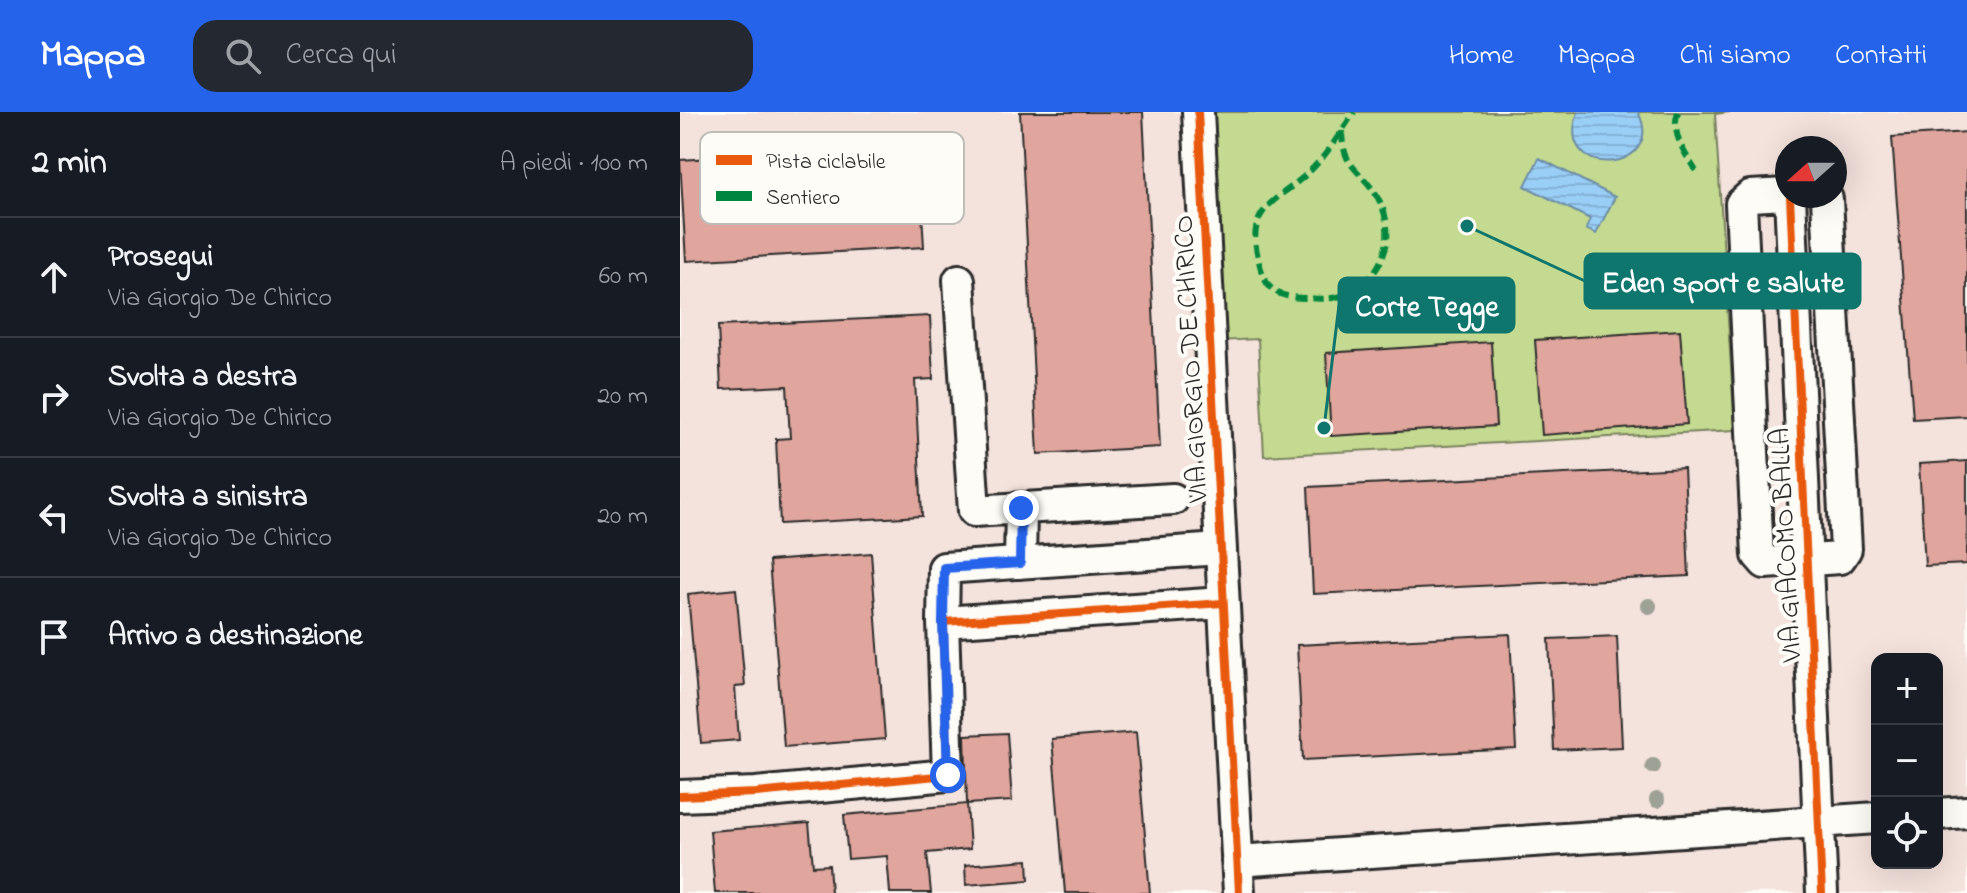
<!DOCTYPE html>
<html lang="it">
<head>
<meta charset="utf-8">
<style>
	body { margin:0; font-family:"Indie Flower",sans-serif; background:#242831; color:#f1f3f6 }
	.controls { position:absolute; right:24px; bottom:24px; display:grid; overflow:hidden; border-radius:16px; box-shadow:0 8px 32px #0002 }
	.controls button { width:72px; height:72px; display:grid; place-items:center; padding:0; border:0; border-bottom:2px solid #363941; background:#171b24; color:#f1f3f6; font:40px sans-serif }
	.compass { position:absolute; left:1095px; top:24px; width:72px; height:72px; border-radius:50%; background:#171b24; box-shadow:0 8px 32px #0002; rotate:249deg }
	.stop { position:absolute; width:24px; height:24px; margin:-18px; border:6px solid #2563eb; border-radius:50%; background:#fff }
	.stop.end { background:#2563eb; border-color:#fff; box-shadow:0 2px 8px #0008 }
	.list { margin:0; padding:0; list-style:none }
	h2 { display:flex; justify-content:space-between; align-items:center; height:104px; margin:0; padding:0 32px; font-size:34px }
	h2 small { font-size:26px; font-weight:400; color:#9ea1a6 }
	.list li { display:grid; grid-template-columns:52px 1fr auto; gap:24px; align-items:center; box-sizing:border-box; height:120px; padding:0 32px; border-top:2px solid #363941 }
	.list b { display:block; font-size:30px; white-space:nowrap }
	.list p { margin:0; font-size:26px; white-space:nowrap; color:#9ea1a6 }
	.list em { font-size:26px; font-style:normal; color:#9ea1a6 }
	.icon { flex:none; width:44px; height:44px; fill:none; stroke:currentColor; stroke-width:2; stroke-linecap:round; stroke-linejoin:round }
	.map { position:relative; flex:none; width:1287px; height:781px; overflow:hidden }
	header { display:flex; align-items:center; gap:48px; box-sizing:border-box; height:112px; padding:0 40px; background:#2563eb; color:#fff }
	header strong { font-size:38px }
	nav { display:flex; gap:44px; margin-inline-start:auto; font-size:28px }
	.search { width:560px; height:72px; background:#242831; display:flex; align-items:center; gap:20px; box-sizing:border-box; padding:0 28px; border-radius:24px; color:#9ea1a6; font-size:30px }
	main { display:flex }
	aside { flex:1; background:#171b24 }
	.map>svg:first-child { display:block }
	.built { fill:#f4e2dc; fill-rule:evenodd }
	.pitch { fill:#c4da90; stroke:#78825e; stroke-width:2 }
	.water { fill:url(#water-rules); stroke:#6d8da5; stroke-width:2 }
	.building { fill:#e0a69d; stroke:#2b2b2b; stroke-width:2 }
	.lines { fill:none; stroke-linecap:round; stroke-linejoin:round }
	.minor-casing { stroke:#2b2b2b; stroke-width:36 }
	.minor { stroke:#fdfcf7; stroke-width:30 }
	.quiet { stroke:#00873e; stroke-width:6; stroke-dasharray:12 6; stroke-linecap:butt }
	.cycleway-casing { stroke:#fdfcf7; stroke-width:13 }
	.cycleway { stroke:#e8590c; stroke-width:8 }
	.tree { fill:#9ea195 }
	.route { stroke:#2563eb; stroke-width:10 }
	.labels { text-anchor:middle; stroke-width:8; stroke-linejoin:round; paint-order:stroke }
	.street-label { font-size:28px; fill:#2b2b2b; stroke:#fdfcf7 }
	.key { fill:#fdfcf7; stroke:#bebdba; stroke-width:2 }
	.key-label { font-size:22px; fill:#2b2b2b }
	.leader { fill:none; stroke:#0f766e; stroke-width:3 }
	.callout-dot { fill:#0f766e; stroke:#fdfcf7; stroke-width:3 }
	.callout { fill:#0f766e; stroke:#0f766e; stroke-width:3 }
	.callout-label { font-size:30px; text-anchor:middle; font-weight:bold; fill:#fff }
</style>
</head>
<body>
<header>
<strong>Mappa</strong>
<div class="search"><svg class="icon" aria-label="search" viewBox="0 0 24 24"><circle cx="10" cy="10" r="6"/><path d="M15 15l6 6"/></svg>Cerca qui</div>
<nav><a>Home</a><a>Mappa</a><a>Chi siamo</a><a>Contatti</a></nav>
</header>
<main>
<aside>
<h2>2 min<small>A piedi · 100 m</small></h2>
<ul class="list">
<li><svg class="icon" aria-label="ahead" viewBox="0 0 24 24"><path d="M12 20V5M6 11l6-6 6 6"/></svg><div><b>Prosegui</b><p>Via Giorgio De Chirico</p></div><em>60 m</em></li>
<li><svg class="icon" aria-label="right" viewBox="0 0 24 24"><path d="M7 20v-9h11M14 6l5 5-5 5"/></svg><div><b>Svolta a destra</b><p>Via Giorgio De Chirico</p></div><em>20 m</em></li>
<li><svg class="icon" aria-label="left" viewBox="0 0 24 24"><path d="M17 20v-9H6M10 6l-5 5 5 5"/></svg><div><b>Svolta a sinistra</b><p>Via Giorgio De Chirico</p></div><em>20 m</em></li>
<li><svg class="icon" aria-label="arrive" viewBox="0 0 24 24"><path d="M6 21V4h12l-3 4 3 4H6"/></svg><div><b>Arrivo a destinazione</b></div></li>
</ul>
</aside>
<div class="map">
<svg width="1287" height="781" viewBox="0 0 1287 781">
	<defs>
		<pattern id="water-rules" width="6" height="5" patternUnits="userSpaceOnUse" patternTransform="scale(2)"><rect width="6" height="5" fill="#99cef7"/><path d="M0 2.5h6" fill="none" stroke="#84b1d4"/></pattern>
	</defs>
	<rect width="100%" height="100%" fill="#fdfcf7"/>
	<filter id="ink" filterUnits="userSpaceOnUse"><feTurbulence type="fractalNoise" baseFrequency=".0125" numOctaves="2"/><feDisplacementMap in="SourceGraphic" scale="16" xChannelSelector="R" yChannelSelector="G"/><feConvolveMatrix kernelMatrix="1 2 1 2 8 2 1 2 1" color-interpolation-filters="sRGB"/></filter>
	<g filter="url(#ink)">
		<!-- built -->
		<path class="built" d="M0,0H1287V781H0ZM1107,36H1155V84H1107ZM1197,547H1257V751H1197Z"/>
		<!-- pitch -->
		<path class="pitch" d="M526,0H1050L1035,2L1055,318L584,344L578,227L537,229Z"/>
		<!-- water -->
		<path class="water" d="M898,0H958C989,61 872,71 898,0Z
			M859,46L935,85L916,122L906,117L910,107L845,74Z"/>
		<!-- building -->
		<path class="building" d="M340,0H463L480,335L358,342Z
			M1287,20V304L1233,307L1212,25Z
			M238,33L244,135L6,149L0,48Z
			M250,204L253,267L235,268L242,404L100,412L96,327L110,326L107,274L41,277L38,214Z
			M1000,218L1007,312L862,323L855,228Z
			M811,230L816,314L651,324L646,241Z
			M1287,349V452L1245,454L1239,352Z
			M1004,356L1009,464L633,482L628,375Z
			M191,441L205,627L104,635L89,449Z
			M56,477L65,574L55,575L59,628L21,631L8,482Z
			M830,522L836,637L623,648L617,533Z
			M937,524L942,635L874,638L869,527Z
			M456,620L470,781H385L372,627Z
			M327,621L332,689L287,692L285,623Z
			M287,692L290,737L247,741L251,781H210L207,744L168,747L164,703Z
			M129,711L133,754L149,753L151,781H35L30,719Z
			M348,748L349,768L286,773L285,753Z"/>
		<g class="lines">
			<!-- minor casing -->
			<g class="minor-casing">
				<path id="minor" d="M518,0L559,781
					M1107,82L1070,84L1061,92L1078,443L1085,451L1160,446L1166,437L1147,87L1145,84
					M1110,84L1142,781
					M279,168L294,399L493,387
					M340,451L341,396
					M263,510L264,456L540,437
					M0,684L76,681L268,663L263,510L543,491
					M1257,702L1287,700
					M557,749L1197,706"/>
			</g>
			<!-- minor -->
			<use href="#minor" class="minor"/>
			<!-- quiet -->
			<path class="quiet" d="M998,0C990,20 1005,42 1016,59
				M662,19C662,27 663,35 666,43C669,52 678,60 684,67C700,84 709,104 707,128C704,156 681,182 652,186C645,187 636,187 628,186C614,186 599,185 589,174C583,167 580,154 578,145C565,95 600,88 630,59C647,43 661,20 674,0"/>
			<!-- cycleway casing -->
			<g class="cycleway-casing">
				<path id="cycleway" d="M518,0L559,781
					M1110,84L1142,781
					M0,684L76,681L268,663L263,510L543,491"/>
			</g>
			<!-- cycleway -->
			<use href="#cycleway" class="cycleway"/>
		</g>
		<!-- trees -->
		<g class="tree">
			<circle cx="969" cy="494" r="8"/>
			<circle cx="973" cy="654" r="8"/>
			<circle cx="977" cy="688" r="8"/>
		</g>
	</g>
	<g class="lines" filter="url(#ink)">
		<!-- route -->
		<path class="route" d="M268,663L263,510L264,456L340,451L341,396"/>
	</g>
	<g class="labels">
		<!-- street labels -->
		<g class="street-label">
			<text transform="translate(509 247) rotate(-93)" y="10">VIA GIORGIO DE CHIRICO</text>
			<text transform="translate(1104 433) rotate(-93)" y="10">VIA GIACOMO BALLA</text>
		</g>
	</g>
	<!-- legend -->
	<rect x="20" y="20" width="264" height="92" rx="12" class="key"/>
	<rect x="36" y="43" width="36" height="10" fill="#e8590c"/>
	<rect x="36" y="79" width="36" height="10" fill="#00873e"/>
	<g class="key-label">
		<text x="86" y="56">Pista ciclabile</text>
		<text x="86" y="92">Sentiero</text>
	</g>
	<!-- callouts -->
	<path class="leader" d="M787 114L905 169M644 316L659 193"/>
	<g class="callout-dot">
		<circle cx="787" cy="114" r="8"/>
		<circle cx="644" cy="316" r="8"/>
	</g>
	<g class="callout">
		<rect x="905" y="142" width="275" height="54" rx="8"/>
		<rect x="659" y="166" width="175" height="54" rx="8"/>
	</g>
	<g class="callout-label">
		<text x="1043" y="180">Eden sport e salute</text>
		<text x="747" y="204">Corte Tegge</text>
	</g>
</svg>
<div class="controls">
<button>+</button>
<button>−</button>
<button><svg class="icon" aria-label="locate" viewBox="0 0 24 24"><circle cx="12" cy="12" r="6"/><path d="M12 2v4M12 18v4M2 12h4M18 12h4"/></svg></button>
</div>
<svg class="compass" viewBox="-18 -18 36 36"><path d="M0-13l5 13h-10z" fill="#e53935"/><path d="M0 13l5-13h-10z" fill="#9ea1a6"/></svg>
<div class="stop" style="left:268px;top:663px"></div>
<div class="stop end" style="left:341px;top:396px"></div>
</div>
</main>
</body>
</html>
